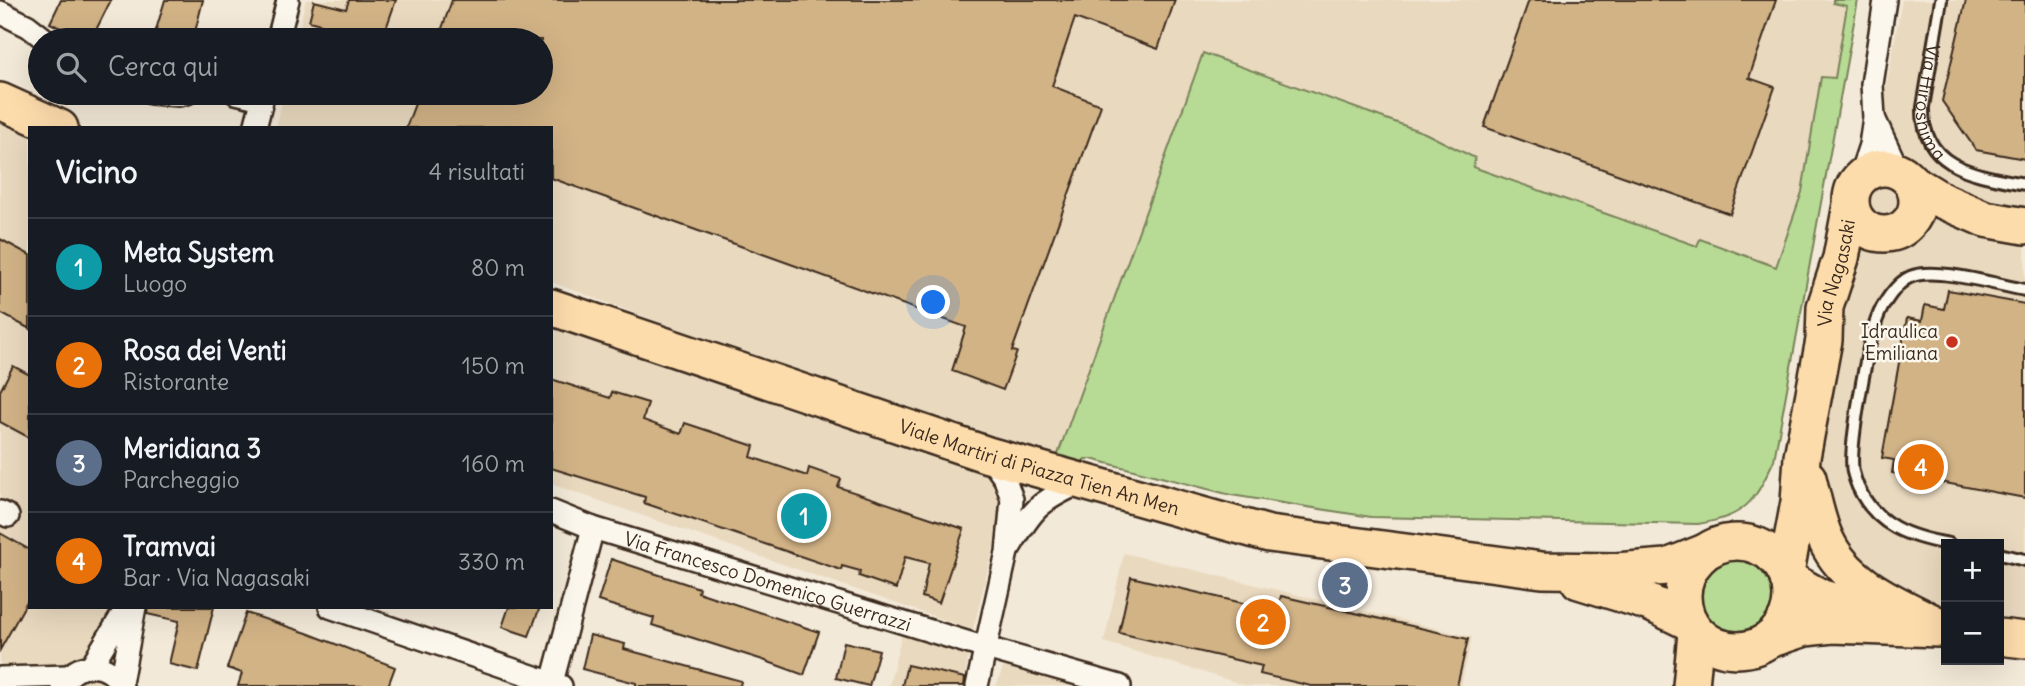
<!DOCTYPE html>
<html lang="it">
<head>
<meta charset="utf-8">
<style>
	body { margin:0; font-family:Delius,sans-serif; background:#20242c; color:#f1f3f6 }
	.controls { position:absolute; right:21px; bottom:21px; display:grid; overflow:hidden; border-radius:0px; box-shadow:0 7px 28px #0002 }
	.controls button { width:63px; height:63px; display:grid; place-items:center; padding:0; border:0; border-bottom:2px solid #363941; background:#171b24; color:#f1f3f6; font:35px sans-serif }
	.you { position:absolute; left:934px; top:303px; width:24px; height:24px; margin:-18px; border:5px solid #fff; border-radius:50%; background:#1a73e8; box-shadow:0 0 0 10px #1a73e833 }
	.badge { display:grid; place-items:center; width:46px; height:46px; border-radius:50%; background:#c8321e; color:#fff; font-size:23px; font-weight:700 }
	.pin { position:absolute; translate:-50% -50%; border:4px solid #fff; box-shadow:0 2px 7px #0006 }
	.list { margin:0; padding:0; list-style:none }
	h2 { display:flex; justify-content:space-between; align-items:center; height:91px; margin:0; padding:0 28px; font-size:30px }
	h2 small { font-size:23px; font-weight:400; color:#9ea1a6 }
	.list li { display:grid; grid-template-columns:46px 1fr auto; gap:21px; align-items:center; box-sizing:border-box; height:98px; padding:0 28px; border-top:2px solid #363941 }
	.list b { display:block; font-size:26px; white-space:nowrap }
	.list p { margin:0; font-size:23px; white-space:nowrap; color:#9ea1a6 }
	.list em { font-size:23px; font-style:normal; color:#9ea1a6 }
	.icon { flex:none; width:38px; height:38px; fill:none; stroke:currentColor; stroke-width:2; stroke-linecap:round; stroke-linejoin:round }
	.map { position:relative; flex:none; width:2025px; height:686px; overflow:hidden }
	.search { position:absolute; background:#171b24; box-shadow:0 7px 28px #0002; left:28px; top:28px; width:525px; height:77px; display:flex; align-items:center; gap:18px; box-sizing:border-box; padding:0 24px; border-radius:38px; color:#9ea1a6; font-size:26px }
	.panel { position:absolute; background:#171b24; box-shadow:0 7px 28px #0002; left:28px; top:126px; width:525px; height:483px; border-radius:0px }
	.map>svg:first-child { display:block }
	.built { fill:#e9d9bf }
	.green { fill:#b7db95; stroke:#79825a; stroke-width:2 }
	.building { fill:#d2b386; stroke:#3b2a1e; stroke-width:2 }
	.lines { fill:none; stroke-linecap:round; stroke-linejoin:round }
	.lane-casing { stroke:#3b2a1e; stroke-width:16 }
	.street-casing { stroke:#3b2a1e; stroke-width:26 }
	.primary-casing { stroke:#3b2a1e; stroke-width:40 }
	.lane { stroke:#fbf7ec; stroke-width:10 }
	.street { stroke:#fbf7ec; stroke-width:21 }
	.primary { stroke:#fddcac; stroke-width:35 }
	.poi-dot { fill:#c8321e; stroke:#fbf7ec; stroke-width:2.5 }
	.labels { text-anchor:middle; stroke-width:5; stroke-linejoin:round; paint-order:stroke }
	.street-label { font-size:19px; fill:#3b2a1e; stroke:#fbf7ec }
	.poi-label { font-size:19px; fill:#3b2a1e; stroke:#fbf7ec; text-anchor:end }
</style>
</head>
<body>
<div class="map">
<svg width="2025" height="686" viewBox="0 0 2025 686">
	<rect width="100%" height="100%" fill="#f3e9d8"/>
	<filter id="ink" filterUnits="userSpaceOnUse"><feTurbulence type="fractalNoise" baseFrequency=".0143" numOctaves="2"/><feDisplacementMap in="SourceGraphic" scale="14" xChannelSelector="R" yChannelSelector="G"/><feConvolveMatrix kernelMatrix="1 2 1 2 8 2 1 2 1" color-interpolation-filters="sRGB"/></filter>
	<g filter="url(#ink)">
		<!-- built -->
		<path class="built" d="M306,0H1858L1774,460L1760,491L1743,509L1724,520L1698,524L1371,517L1231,495L1091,459H1085L1080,464L780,367L551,282V128H276L284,93H541V40H296Z
			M1902,0H2025V621L1999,617V544H1946V608L1911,600L1875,582L1831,534L1818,463Z
			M0,111L30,128V607H142L132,686H0Z
			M551,317L974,459L999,481L1004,505L973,630L551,484Z
			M1124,553L1472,637L1461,686H1248L1104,642Z
			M903,629L970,648L963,686H889Z
			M1014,666L1094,686H996L1003,668Z"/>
		<!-- green -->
		<path class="green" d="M1833,0H1858L1774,460C1754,503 1746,516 1698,524L1371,517L1231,495L1091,459H1085L1080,464L1057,457L1203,53L1425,133L1475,158L1473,167L1697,246L1700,239L1776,267L1802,192L1821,77L1835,78L1847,6L1833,3Z
			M1700 598a38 38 0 1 1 76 0a38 38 0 1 1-76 0Z"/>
		<!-- building -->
		<path class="building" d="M61,0H111L91,40H85L50,23Z
			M165,0H203L193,40H153Z
			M349,0H396L382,40H335L339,29L309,21L314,1L346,9Z
			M452,0H1175L1158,49L1075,18L1052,86L1101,105L1012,351L1017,352L1003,390L952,371L966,327L551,178V128H406L419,93H541V40H438Z
			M1529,0H1776L1749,78L1775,87L1730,214L1484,127Z
			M1966,0H2025V159L1976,150L1942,101Z
			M0,239L30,255V329L0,313Z
			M1948,290L2025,304V498L1892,473L1894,460L1882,458L1907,318L1922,321L1925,305L1944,309Z
			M13,366L30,375V438L0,422V391Z
			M551,379L610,398L612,392L648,403L643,420L681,434L685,423L754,446L751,457L807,476L809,468L841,479L838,487L964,529L939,603L922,597L929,563L905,557L896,589L859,576L860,571L842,566L841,570L644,503L645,497L551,468Z
			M0,533L30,550V596L0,650Z
			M611,559L699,588L698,592L819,632L804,675L763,660L652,625L654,618L598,601Z
			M1131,577L1277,611L1281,596L1468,639L1457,686H1311L1260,674L1262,666L1119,633Z
			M148,607H214L198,671L169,664L179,621L147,614Z
			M509,607H540L529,636L502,627Z
			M246,613L307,633L395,667L388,686H238L242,673L227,668Z
			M590,635L625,644L624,649L741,681L740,686H636V683L582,669Z
			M844,642L879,650L869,686L836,678Z
			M907,665L965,678L964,686H902Z"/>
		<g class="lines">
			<!-- lane casing -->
			<g class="lane-casing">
				<g id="lane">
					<path id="s1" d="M1941,0L1923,107C1921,169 1977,175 2025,184"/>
					<path d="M1949,544C1909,537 1876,526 1858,487C1856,482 1854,476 1853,472C1848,448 1868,343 1877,319C1882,305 1896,283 1910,277C1934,266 1997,285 2025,290"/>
					<path d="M1999,554L2025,560"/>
				</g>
			</g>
			<!-- street casing -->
			<g class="street-casing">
				<g id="street">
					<path d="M0,12L28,26L46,40"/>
					<path d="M278,40L288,0"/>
					<path d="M151,93L179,95L187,93"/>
					<path d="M236,93L262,99"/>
					<path d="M1874,118L1899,172"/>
					<path d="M255,128L264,93"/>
					<path d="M1858,181L1870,145L1874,118L1872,84L1885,0"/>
					<path id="s2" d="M551,511L593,528L986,648L1120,686"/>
					<path d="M0,512L8,516"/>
					<path d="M1010,547C1033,509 1039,501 1080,483"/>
					<path d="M330,607L561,686"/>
					<path d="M91,666L127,607"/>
					<path d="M0,678L68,676"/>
					<path d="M121,683L135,607"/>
					<path d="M62,686C76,660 108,660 122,686"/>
					<path d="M551,686L593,528"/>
					<path d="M977,686L1007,552L1012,499L1005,479L988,455"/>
				</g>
			</g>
			<!-- primary casing -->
			<g class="primary-casing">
				<g id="primary">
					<path d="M0,101L60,128"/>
					<circle cx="1884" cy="201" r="33"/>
					<path d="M1913,183L1941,200L1985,219L2025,226"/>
					<path id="s3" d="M551,307L988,455L1269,534L1542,570L1616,571L1667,567L1705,552"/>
					<path d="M1808,478C1813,498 1817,521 1826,540C1847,587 1904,607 1946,629"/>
					<circle cx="1737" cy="596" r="54"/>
					<path id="s4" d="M1786,572L1799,502L1802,457L1824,340L1825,307L1841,258L1851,205"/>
					<path d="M1788,579L1822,598L1878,613"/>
					<path d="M1579,581L1650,603L1689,622"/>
					<path d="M1999,637L2025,640"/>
					<path d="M1769,640L1805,628L1832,625L1939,629"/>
					<path d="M1691,686L1696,633"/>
				</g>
			</g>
			<!-- lane -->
			<use href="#lane" class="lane"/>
			<!-- street -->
			<use href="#street" class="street"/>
			<!-- primary -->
			<use href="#primary" class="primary"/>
		</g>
	</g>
	<!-- markers -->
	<circle class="poi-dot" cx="1952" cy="342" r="7"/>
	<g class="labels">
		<!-- street labels -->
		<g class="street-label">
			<text dy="7" stroke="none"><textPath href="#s1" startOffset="105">Via Hiroshima</textPath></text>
			<text dy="7" stroke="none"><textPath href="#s4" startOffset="304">Via Nagasaki</textPath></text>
			<text dy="7" stroke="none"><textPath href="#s3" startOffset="514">Viale Martiri di Piazza Tien An Men</textPath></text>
			<text dy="7" stroke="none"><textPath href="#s2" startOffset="228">Via Francesco Domenico Guerrazzi</textPath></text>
		</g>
		<!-- poi labels -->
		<g class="poi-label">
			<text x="1938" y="338">Idraulica<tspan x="1938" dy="22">Emiliana</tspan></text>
		</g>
	</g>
</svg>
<div class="controls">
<button>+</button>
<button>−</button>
</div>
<div class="you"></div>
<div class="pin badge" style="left:804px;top:516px;background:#0f9aa8">1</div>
<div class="pin badge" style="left:1263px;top:622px;background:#e8710a">2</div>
<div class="pin badge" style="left:1345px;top:585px;background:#5c6f8a">3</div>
<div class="pin badge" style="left:1921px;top:467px;background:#e8710a">4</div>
<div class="search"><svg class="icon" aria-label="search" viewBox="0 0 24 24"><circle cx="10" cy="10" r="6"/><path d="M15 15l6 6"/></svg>Cerca qui</div>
<section class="panel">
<h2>Vicino<small>4 risultati</small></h2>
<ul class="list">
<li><span class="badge" style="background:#0f9aa8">1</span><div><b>Meta System</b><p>Luogo</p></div><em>80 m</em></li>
<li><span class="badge" style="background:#e8710a">2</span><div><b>Rosa dei Venti</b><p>Ristorante</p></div><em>150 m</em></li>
<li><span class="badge" style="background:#5c6f8a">3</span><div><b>Meridiana 3</b><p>Parcheggio</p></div><em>160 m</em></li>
<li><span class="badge" style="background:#e8710a">4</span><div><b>Tramvai</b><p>Bar · Via Nagasaki</p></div><em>330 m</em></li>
</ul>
</section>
</div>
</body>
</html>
